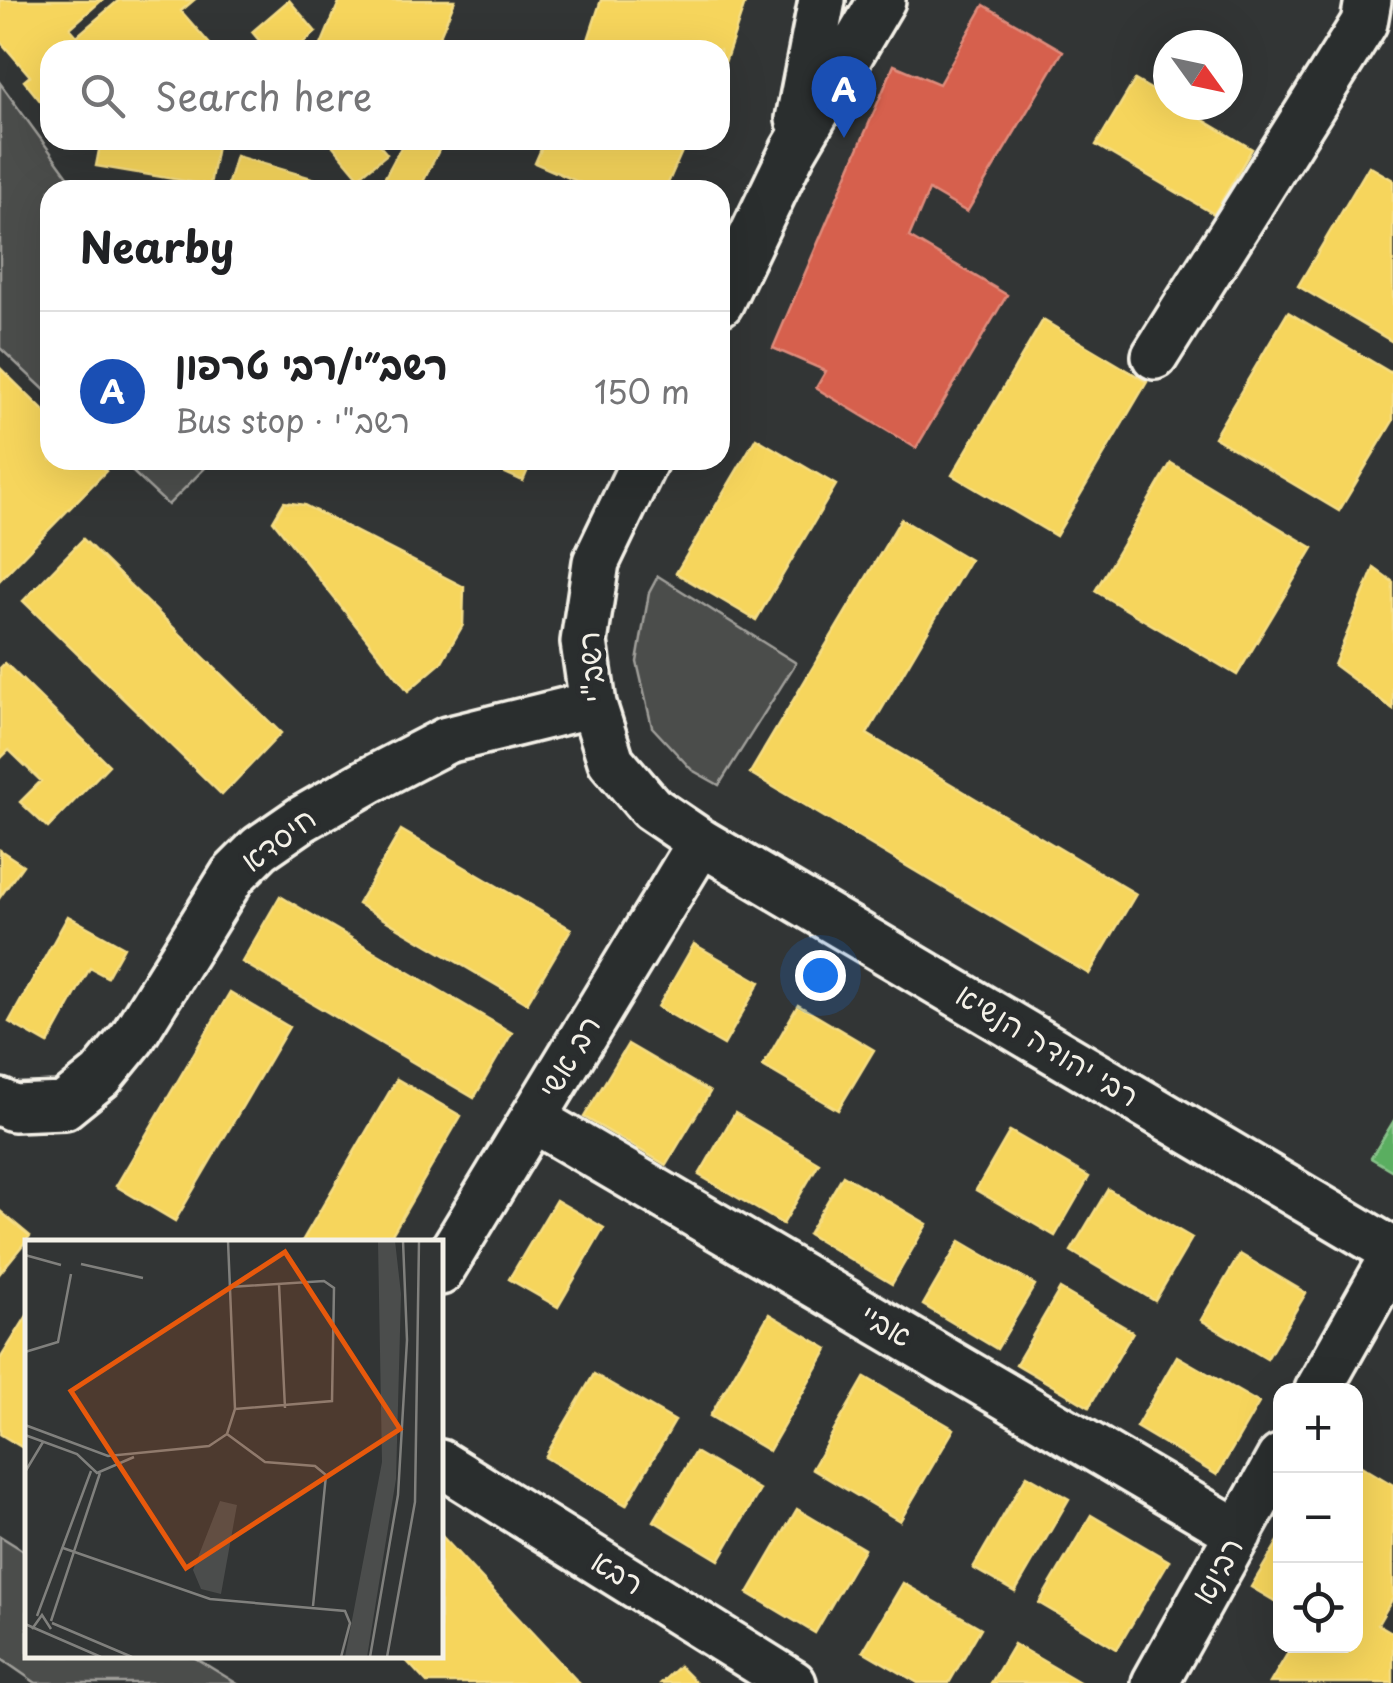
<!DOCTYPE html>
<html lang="en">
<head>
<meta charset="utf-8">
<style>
	body { margin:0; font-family:"Playpen Sans","Playpen Sans Hebrew",sans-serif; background:#f2f2f2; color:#202124 }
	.controls { position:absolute; right:30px; bottom:30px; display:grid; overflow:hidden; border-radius:20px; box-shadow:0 10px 40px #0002 }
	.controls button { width:90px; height:90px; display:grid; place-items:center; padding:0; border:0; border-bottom:2px solid #e0e0e0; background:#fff; color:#202124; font:50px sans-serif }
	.compass { position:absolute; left:1153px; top:30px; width:90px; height:90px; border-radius:50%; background:#fff; box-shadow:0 10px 40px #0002; rotate:123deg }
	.you { position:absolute; left:820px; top:975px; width:35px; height:35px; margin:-25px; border:8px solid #fff; border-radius:50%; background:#1a73e8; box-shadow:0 0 0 15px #1a73e833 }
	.badge { display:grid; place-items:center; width:65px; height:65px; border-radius:50%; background:#84575d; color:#fff; font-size:32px; font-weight:700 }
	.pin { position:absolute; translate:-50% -82px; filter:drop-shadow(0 2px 5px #0008) }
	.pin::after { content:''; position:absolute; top:52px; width:35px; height:30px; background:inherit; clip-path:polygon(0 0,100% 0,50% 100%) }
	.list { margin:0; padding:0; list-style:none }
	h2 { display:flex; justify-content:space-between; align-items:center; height:130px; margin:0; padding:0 40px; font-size:42px }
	h2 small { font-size:32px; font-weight:400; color:#757577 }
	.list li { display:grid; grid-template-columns:65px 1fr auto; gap:30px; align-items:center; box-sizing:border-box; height:160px; padding:0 40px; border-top:2px solid #e0e0e0 }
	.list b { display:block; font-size:38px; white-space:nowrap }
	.list p { margin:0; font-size:32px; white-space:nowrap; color:#757577 }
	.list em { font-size:32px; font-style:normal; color:#757577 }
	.icon { flex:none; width:55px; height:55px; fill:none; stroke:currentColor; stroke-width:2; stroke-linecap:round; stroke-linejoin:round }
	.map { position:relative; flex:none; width:1393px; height:1683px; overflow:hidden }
	.search { position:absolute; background:#fff; box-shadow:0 10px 40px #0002; left:40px; top:40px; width:690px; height:110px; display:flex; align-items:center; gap:25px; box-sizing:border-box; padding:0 35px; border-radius:30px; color:#757577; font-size:38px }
	.panel { position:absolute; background:#fff; box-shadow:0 10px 40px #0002; left:40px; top:180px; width:690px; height:290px; border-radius:30px }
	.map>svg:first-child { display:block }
	.green { fill:#4b4d4c; stroke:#a09f9a; stroke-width:2.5 }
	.homes { fill:#f6d55c; stroke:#f5dd86; stroke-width:2.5 }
	.shops { fill:#d6604d; stroke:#df8c7c; stroke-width:2.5 }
	.public { fill:#5aae61; stroke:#88c28a; stroke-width:2.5 }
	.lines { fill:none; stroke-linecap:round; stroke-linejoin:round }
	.minor-casing { stroke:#f4f1e8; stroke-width:52 }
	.minor { stroke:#2a2d2e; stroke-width:45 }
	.labels { text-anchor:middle; stroke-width:10; stroke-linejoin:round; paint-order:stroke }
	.street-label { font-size:30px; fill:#f4f1e8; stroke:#2a2d2e }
	.inset-road { fill:none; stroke:#80807d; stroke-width:2.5 }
	.view { fill:#e8590c; fill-opacity:0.15; stroke:#e8590c; stroke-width:5 }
	.inset-edge { fill:none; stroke:#f4f1e8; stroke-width:5 }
</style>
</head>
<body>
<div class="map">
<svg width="1393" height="1683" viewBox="0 0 1393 1683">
	<rect width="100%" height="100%" fill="#323535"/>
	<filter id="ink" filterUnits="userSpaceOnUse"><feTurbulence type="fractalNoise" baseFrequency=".01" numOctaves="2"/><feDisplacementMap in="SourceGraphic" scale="20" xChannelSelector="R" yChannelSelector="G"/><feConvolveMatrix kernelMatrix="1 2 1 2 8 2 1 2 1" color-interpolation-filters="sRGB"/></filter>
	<g filter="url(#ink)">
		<!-- green -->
		<path class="green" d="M0,83L78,190H50V395L0,348Z
			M120,460H213L168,505Z
			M658,576L796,663L719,785L692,770L652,727L637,662L649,593Z
			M0,1536L27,1553L28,1656H192L236,1683H36L0,1658Z"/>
		<!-- homes -->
		<path class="homes" d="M0,0H102L70,28L77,36L119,0H194L181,11L215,50H50V113L24,81L30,76L0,41Z
			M289,0L316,32L295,50H267L252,32Z
			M340,0H455L434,50H319Z
			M601,0H746L720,77V50H618L588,40Z
			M1135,80L1168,99V105H1178L1252,149L1214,214L1096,145Z
			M101,140H218L210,185L96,166Z
			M328,140H375L387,154L359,177Z
			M405,140H435L442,144L419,190H378Z
			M545,140H687L665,190H597L535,163Z
			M236,156L332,184L331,190H226Z
			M1369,166L1393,180V342L1298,286Z
			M1288,312L1393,374V421L1339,511L1214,437Z
			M1043,320L1147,382L1056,536L952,475Z
			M0,368L50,417V460H94L106,471L0,580Z
			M756,438L836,485L756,620L676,573Z
			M477,460H532L523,481Z
			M1171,463L1313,548L1237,675L1095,591Z
			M284,502L304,505L464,587L463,625L441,663L408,691L273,521Z
			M901,519L970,560L867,734L1136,894L1089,974L750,773Z
			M83,539L281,733L222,795L23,601Z
			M1374,568L1393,582V709L1334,665Z
			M5,663L109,765L48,828L20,802L41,781L9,750L0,759V668Z
			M401,830L571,929L527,1003L358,904Z
			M0,850L23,865L0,897Z
			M280,896L512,1033L474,1098L242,962Z
			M68,916L124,947L107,977L90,968L48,1044L9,1022Z
			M694,944L760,982L724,1045L658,1007Z
			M230,992L289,1027L175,1221L116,1186Z
			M798,1005L874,1050L838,1110L763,1066Z
			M628,1044L710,1092L666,1165L584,1117Z
			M397,1079L461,1116L387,1243H301Z
			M735,1113L819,1163L783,1224L699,1175Z
			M1010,1131L1089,1177L1055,1236L976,1190Z
			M843,1175L927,1224L892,1284L808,1234Z
			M1108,1189L1192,1238L1155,1301L1071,1251Z
			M556,1200L604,1228L558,1307L509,1279Z
			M0,1211L30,1236L0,1273Z
			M960,1241L1035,1285L997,1349L923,1305Z
			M1240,1254L1306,1293L1267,1359L1201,1320Z
			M1060,1289L1133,1332L1089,1407L1016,1364Z
			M28,1314V1451L0,1434V1359Z
			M769,1314L828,1349L769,1451L710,1416Z
			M1177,1356L1259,1403L1217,1475L1136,1427Z
			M594,1374L675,1421L626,1505L545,1457Z
			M865,1377L954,1429L900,1521L812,1469Z
			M695,1452L760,1490L719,1560L654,1521Z
			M1356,1463L1393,1485V1598L1378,1624L1393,1633V1683H1270L1292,1646H1356Z
			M1027,1475L1069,1499L1015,1592L973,1568Z
			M797,1509L864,1549L815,1633L748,1593Z
			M1091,1515L1169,1561L1117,1649L1039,1603Z
			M440,1534L579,1683H427L402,1656H440Z
			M1280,1538V1604L1251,1587Z
			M903,1583L981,1628L949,1683H918L863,1651Z
			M1014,1644L1081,1683H991Z
			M679,1666L696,1683H661Z"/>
		<!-- shops -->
		<path class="shops" d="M984,5L1063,51L967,212L929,190L909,237L1007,295L916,448L816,388L826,371L773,348L894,65L939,84Z"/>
		<!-- public -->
		<path class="public" d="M1393,1122V1171L1371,1158Z"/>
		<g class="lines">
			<!-- minor casing -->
			<g class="minor-casing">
				<path id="minor" d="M799,119L822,0
					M720,303L793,151L882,0
					M1155,356L1364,23L1368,0
					M645,460L596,562L584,642L593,704L611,761L651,808L701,842L1393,1251
					M0,1102L13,1108L64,1106L101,1076L132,1038L233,875L260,848L302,819L370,780L447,740L593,704
					M533,1119L1239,1533
					M440,1272L701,842
					M1318,1390L1393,1257
					M440,1463L793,1683
					M1155,1683L1280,1458"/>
			</g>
			<!-- minor -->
			<use href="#minor" class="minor"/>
		</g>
	</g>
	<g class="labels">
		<!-- street labels -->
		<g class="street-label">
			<text transform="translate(592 667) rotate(-95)" y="10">רשב"י</text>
			<text transform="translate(279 840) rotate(-37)" y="10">חיסדא</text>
			<text transform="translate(1047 1046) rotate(31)" y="10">רבי יהודה הנשיא</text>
			<text transform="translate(570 1057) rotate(-59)" y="10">רב אשי</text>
			<text transform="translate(886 1326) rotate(30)" y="10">אביי</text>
			<text transform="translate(1218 1571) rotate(-61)" y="10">רבינא</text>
			<text transform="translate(617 1573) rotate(32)" y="10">רבא</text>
		</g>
	</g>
	<!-- overview -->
	<g transform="translate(25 1240)">
		<rect width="418" height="418" fill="#323535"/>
		<path d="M353,1H370L376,54L371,239L342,417H320L357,222ZM195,261L212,265L196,354L176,349L168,330Z" fill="#4b4d4c"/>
		<path class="inset-road" d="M0,15L36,25M56,24L118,38M254,44L260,168M205,47L299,41L309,48L307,161L210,169M0,112L33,102L46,34M0,185L83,216L184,206L202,194L210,169L203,1M202,194L240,222L290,226L301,235L288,366M0,195L52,214L72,233L109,217M0,232L18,202M38,308L185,359L320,371L325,383L316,417M12,376L66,231M26,381L75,233M27,383L107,417M0,384L76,417M7,389L17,375L26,389M345,417L373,255L382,100L378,1M362,417L390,262L394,1"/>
		<path class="view" d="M260,12L375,189L161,328L46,151Z"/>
		<rect width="418" height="418" class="inset-edge"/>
	</g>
</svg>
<div class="controls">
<button>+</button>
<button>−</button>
<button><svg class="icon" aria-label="locate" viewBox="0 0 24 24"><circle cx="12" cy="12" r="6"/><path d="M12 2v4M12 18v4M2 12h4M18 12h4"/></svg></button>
</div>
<svg class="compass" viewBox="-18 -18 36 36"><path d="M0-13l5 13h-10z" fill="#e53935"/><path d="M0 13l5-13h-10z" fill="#757577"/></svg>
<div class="you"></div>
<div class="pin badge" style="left:844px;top:138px;background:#1a4fb4">A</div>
<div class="search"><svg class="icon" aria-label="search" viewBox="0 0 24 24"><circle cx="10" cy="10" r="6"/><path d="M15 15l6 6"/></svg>Search here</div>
<section class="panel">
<h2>Nearby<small></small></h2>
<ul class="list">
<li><span class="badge" style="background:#1a4fb4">A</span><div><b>רשב״י/רבי טרפון</b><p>Bus stop · רשב&quot;י</p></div><em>150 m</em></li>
</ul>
</section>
</div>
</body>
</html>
